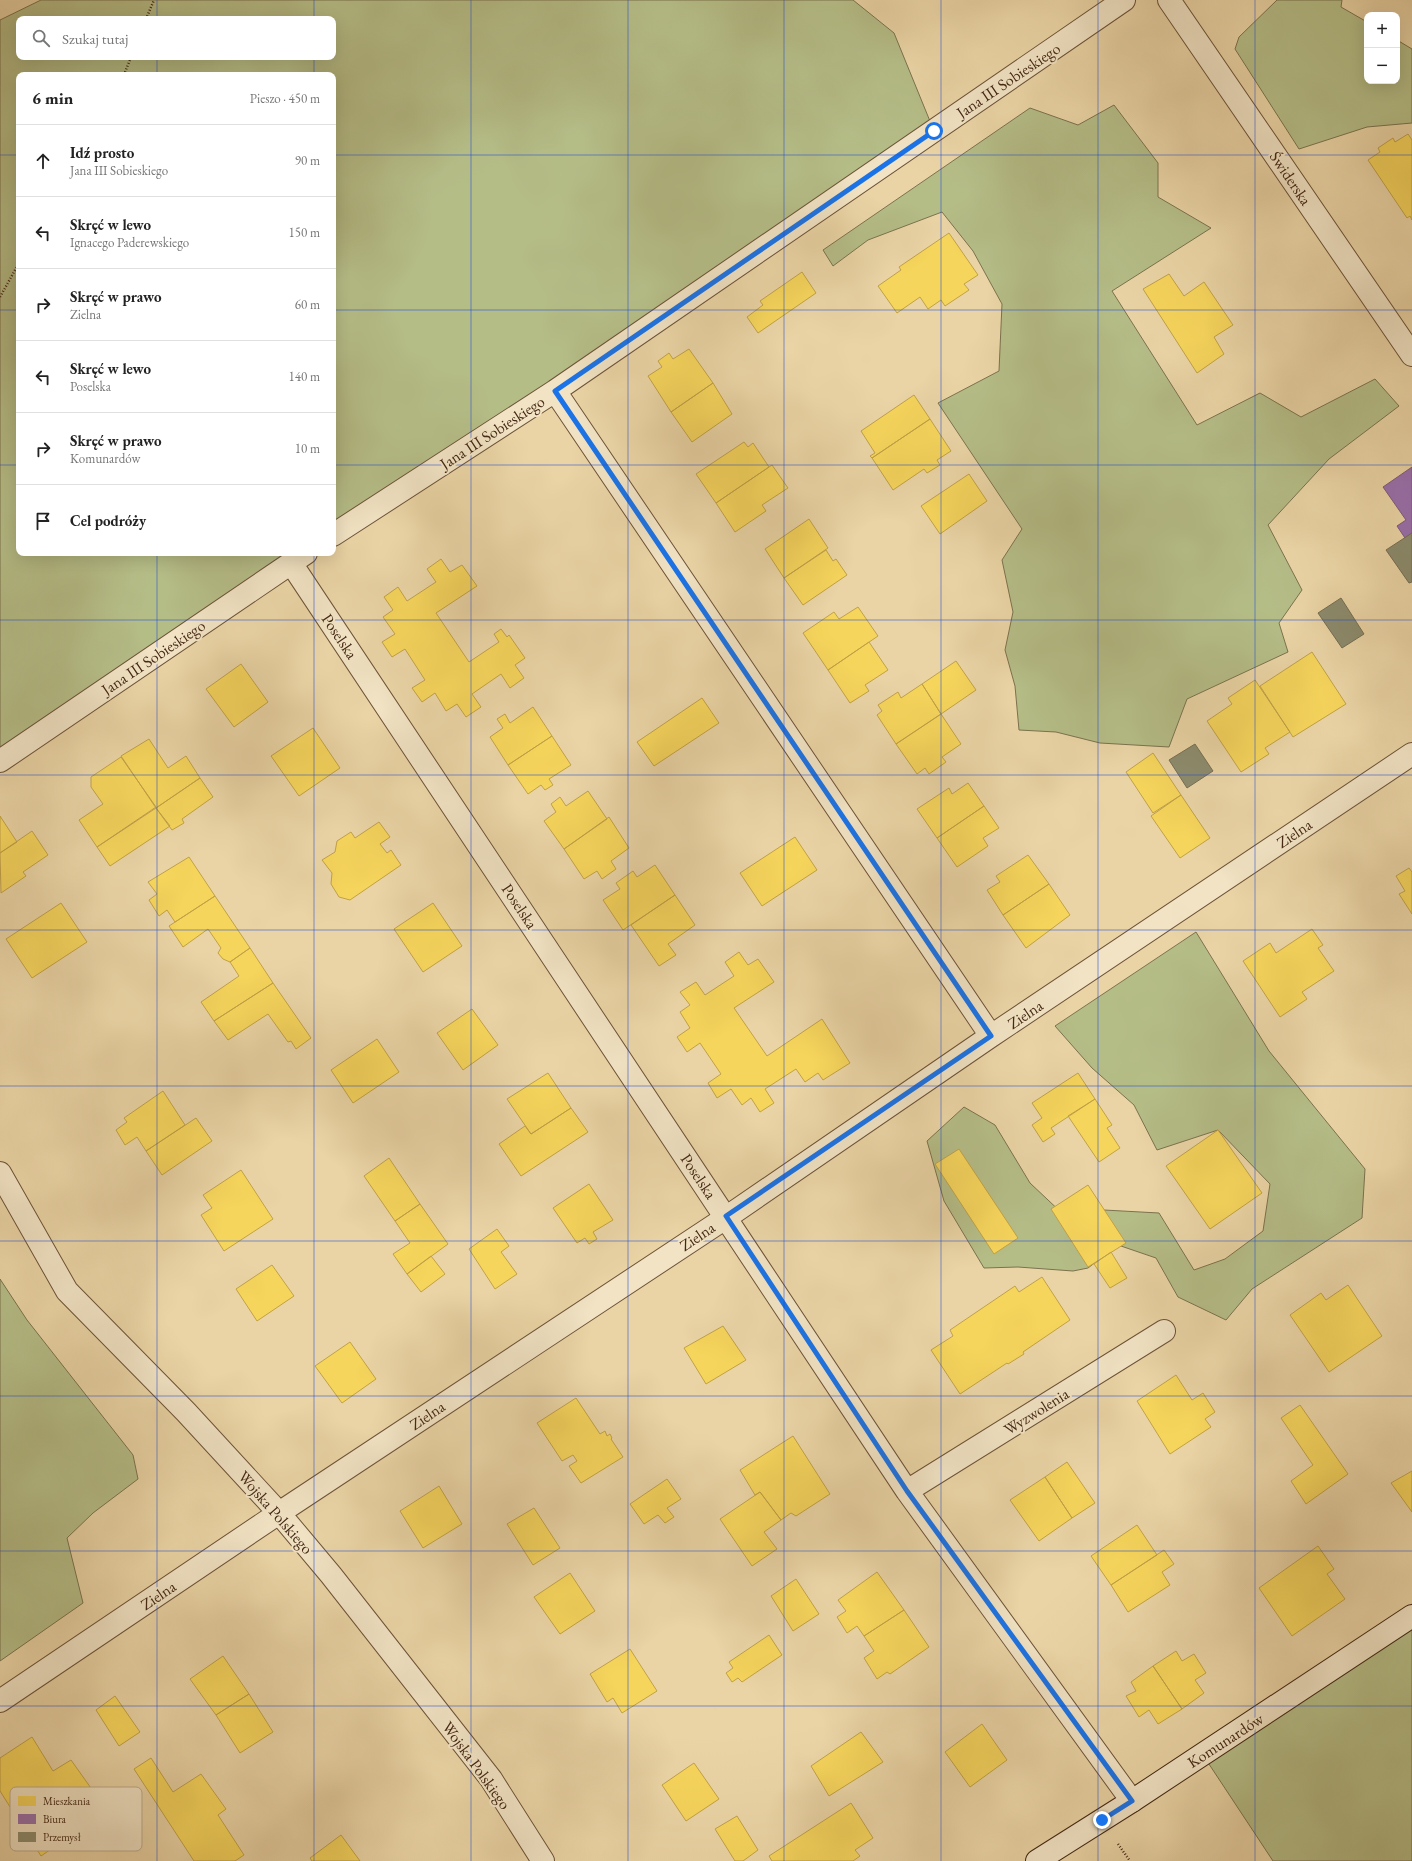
<!DOCTYPE html>
<html lang="pl">
<head>
<meta charset="utf-8">
<style>
	body { margin:0; font-family:"EB Garamond",serif; background:#f2f2f2; color:#222 }
	.controls { position:absolute; right:12px; top:12px; display:grid; overflow:hidden; border-radius:8px; box-shadow:0 4px 16px #0002 }
	.controls button { width:36px; height:36px; display:grid; place-items:center; padding:0; border:0; border-bottom:1px solid #e0e0e0; background:#fff; color:#222; font:20px sans-serif }
	.stop { position:absolute; width:12px; height:12px; margin:-9px; border:3px solid #1a73e8; border-radius:50%; background:#fff }
	.stop.end { background:#1a73e8; border-color:#fff; box-shadow:0 1px 4px #0008 }
	.list { margin:0; padding:0; list-style:none }
	h2 { display:flex; justify-content:space-between; align-items:center; height:52px; margin:0; padding:0 16px; font-size:17px }
	h2 small { font-size:13px; font-weight:400; color:#767676 }
	.list li { display:grid; grid-template-columns:26px 1fr auto; gap:12px; align-items:center; box-sizing:border-box; height:72px; padding:0 16px; border-top:1px solid #e0e0e0 }
	.list b { display:block; font-size:15px; white-space:nowrap }
	.list p { margin:0; font-size:13px; white-space:nowrap; color:#767676 }
	.list em { font-size:13px; font-style:normal; color:#767676 }
	.icon { flex:none; width:22px; height:22px; fill:none; stroke:currentColor; stroke-width:2; stroke-linecap:round; stroke-linejoin:round }
	.map { position:relative; flex:none; width:1412px; height:1861px; overflow:hidden }
	.search { position:absolute; background:#fff; box-shadow:0 4px 16px #0002; left:16px; top:16px; width:320px; height:44px; display:flex; align-items:center; gap:10px; box-sizing:border-box; padding:0 14px; border-radius:8px; color:#767676; font-size:15px }
	.panel { position:absolute; background:#fff; box-shadow:0 4px 16px #0002; left:16px; top:72px; width:320px; height:484px; border-radius:8px }
	.map>svg:first-child { display:block }
	.green { fill:#b5bd87; stroke:#7c724e; fill-rule:evenodd }
	.homes { fill:#f6d55c; stroke:#c1a146 }
	.offices { fill:#9970ab; stroke:#805a7e }
	.industry { fill:#8c8c6e; stroke:#766e53 }
	.lines { fill:none; stroke-linecap:round; stroke-linejoin:round }
	.street-casing { stroke:#6e5338; stroke-width:24 }
	.secondary-casing { stroke:#442814; stroke-width:24 }
	.path { stroke:#442814; stroke-width:2.5; stroke-dasharray:1 2; stroke-linecap:butt }
	.street { stroke:#f1e3c4; stroke-width:22 }
	.secondary { stroke:#f1e3c4; stroke-width:22 }
	.route { stroke:#1a73e8; stroke-width:5 }
	.grid { fill:none; stroke:#1d4ed8; stroke-width:1; stroke-opacity:0.55 }
	.labels { text-anchor:middle; stroke-width:4; stroke-linejoin:round; paint-order:stroke }
	.street-label { font-size:16px; fill:#442814; stroke:#f1e3c4 }
	.key { fill:#f1e3c4; stroke:#bdab8f; stroke-width:1 }
	.key-label { font-size:11px; fill:#442814 }
</style>
</head>
<body>
<div class="map">
<svg width="1412" height="1861" viewBox="0 0 1412 1861">
	<rect width="100%" height="100%" fill="#ead4a5"/>
	<filter id="stains"><feTurbulence type="fractalNoise" baseFrequency=".005" numOctaves="4"/><feColorMatrix values="0 0 0 0 .2 0 0 0 0 .09 0 0 0 0 .02 0 0 0 .5 -.17"/></filter>
	<radialGradient id="worn" r=".72"><stop offset=".6" stop-color="#630" stop-opacity="0"/><stop offset="1" stop-color="#630" stop-opacity=".3"/></radialGradient>
	<!-- green -->
	<path class="green" d="M41,0H853L894,33L934,131L333,537V75H19V553H307L0,761V20ZM19,19H333V57H19Z
		M1277,0H1342L1341,7L1367,22V81H1397V40L1412,49V123L1367,127L1299,149L1235,49L1239,37Z
		M1114,105L1158,163V197L1211,228L1112,291L1197,425L1260,393L1301,417L1375,379L1399,406L1329,459L1268,525L1302,590L1279,623L1288,652L1187,699L1169,747L1100,743L1056,732L1019,730L1015,686L1005,650L1013,612L1002,560L1022,529L938,403L999,371L1002,304L973,251L942,212L868,240L833,266L823,250L1030,108L1078,125Z
		M1196,932L1269,1051L1365,1169L1362,1218L1252,1289L1226,1320L1178,1297L1156,1258L1118,1245L1088,1268L1073,1271L1018,1267L984,1268L944,1201L927,1141L964,1107L995,1125L1030,1183L1065,1216L1104,1210L1159,1213L1194,1270L1225,1259L1263,1231L1270,1184L1218,1130L1157,1150L1134,1105L1092,1068L1055,1026Z
		M0,1279L27,1320L133,1455L138,1479L93,1513L67,1538L83,1603L0,1661Z
		M1412,1604V1861H1273L1203,1755Z"/>
	<!-- homes -->
	<path class="homes" d="M1408,134L1412,140V220L1410,216L1407,218L1368,160L1380,152L1378,148L1393,138L1395,142Z
		M949,233L978,275L964,284L969,290L945,306L941,300L928,309L920,297L897,313L878,286L901,270L899,267Z
		M802,272L816,293L758,333L747,317L763,305L760,301Z
		M1169,274L1184,296L1204,282L1233,325L1214,337L1224,354L1197,373L1143,289Z
		M689,349L713,383L671,412L648,376L662,367L658,361L669,353L673,359Z
		M713,383L732,414L692,442L671,412Z
		M914,395L930,419L872,458L870,456L875,453L861,431Z
		M930,419L951,451L937,460L940,465L927,473L924,469L893,490L872,458Z
		M744,442L748,447L753,443L769,467L716,503L696,474Z
		M772,465L788,488L762,505L766,511L735,532L716,503Z
		M969,474L987,501L940,534L921,506Z
		M809,519L828,548L784,578L765,549Z
		M826,550L833,561L836,559L847,575L803,605L784,578Z
		M441,559L450,572L462,565L477,586L436,613L469,662L499,642L494,634L501,629L507,637L509,635L525,658L515,665L524,678L510,688L501,674L472,694L481,707L466,717L457,704L446,711L435,693L422,702L412,688L425,680L405,649L392,657L382,642L395,634L383,617L393,610L384,597L398,587L407,601L436,582L427,569Z
		M858,607L878,636L828,670L803,633L834,612L839,619Z
		M869,642L888,670L865,685L869,691L850,703L828,670Z
		M1312,652L1346,704L1293,737L1260,686Z
		M956,661L976,690L941,714L922,684Z
		M241,664L268,702L234,727L206,689Z
		M1255,680L1290,732L1265,748L1269,754L1241,772L1207,721L1232,704L1228,698Z
		M922,684L941,714L896,744L877,715L882,711L878,705L898,692L901,698Z
		M702,698L719,723L654,766L637,742Z
		M533,707L552,736L508,765L490,737L503,728L497,719L505,714L510,723Z
		M941,714L961,744L942,757L946,762L929,774L925,768L917,774L896,744Z
		M313,728L340,768L299,796L271,756Z
		M552,736L571,765L549,779L553,785L545,790L541,785L528,794L508,765Z
		M149,739L168,768L186,756L200,778L156,808L121,756Z
		M1153,753L1181,795L1153,813L1126,772Z
		M121,757L156,807L97,847L79,820L103,804L91,787V777Z
		M200,778L213,797L182,819L184,823L172,830L156,808Z
		M968,783L984,806L937,838L917,809L949,788L952,794Z
		M588,791L607,819L564,849L544,821L556,812L551,804L560,797L566,806Z
		M1181,795L1210,838L1180,858L1151,816Z
		M984,806L999,828L983,838L988,846L957,867L937,838Z
		M156,808L170,826L110,866L97,847Z
		M0,816L17,842L0,853Z
		M609,817L629,848L611,861L616,869L602,879L597,871L584,879L564,849Z
		M379,822L390,837L380,844L387,853L391,850L401,865L350,900L339,897L331,884L332,873L322,860L335,852L337,841L351,832L355,838Z
		M32,831L48,855L23,872L26,876L1,893L0,853Z
		M795,837L817,870L762,906L740,873Z
		M1028,855L1049,884L1003,915L987,890L1000,882L996,876Z
		M189,857L215,896L175,922L167,910L159,916L149,900L157,894L148,882Z
		M655,865L675,895L623,930L603,900L620,889L616,883L633,871L637,877Z
		M1409,868L1412,872V914L1399,894L1405,891L1396,876Z
		M1049,884L1070,915L1026,948L1003,915Z
		M675,895L695,925L668,944L676,955L659,966L631,925Z
		M215,896L250,948L230,962L223,959L218,953L221,948L208,929L183,947L169,926Z
		M61,903L87,942L32,978L6,939Z
		M433,903L462,946L423,972L394,929Z
		M1312,929L1323,945L1318,948L1334,971L1302,992L1307,999L1280,1017L1243,961L1270,943L1276,953Z
		M250,948L273,983L214,1021L201,1002L239,976L230,962Z
		M739,952L748,965L758,959L774,982L734,1008L767,1056L822,1019L850,1063L823,1080L818,1073L805,1082L796,1069L765,1089L774,1103L760,1112L751,1098L742,1105L731,1089L717,1098L708,1083L721,1074L700,1043L687,1052L677,1037L690,1028L680,1012L690,1005L680,992L696,982L705,995L734,976L725,962Z
		M273,983L311,1038L296,1049L291,1041L288,1042L268,1014L228,1040L214,1021Z
		M472,1009L498,1045L463,1070L437,1033Z
		M377,1039L399,1072L353,1103L331,1070Z
		M548,1073L571,1108L531,1134L507,1099Z
		M1078,1073L1095,1099L1051,1128L1055,1134L1043,1142L1032,1125L1042,1118L1032,1103Z
		M163,1091L185,1125L146,1151L137,1137L125,1145L116,1130L127,1122L124,1118Z
		M1095,1099L1112,1125L1107,1128L1120,1148L1099,1162L1068,1116Z
		M571,1108L588,1132L521,1176L499,1144L525,1126L531,1134Z
		M196,1118L212,1141L162,1175L146,1151Z
		M1218,1130L1262,1193L1210,1229L1166,1166Z
		M959,1149L1018,1238L994,1254L935,1164Z
		M389,1158L420,1204L395,1221L364,1176Z
		M241,1170L273,1219L224,1251L201,1215L212,1208L203,1195Z
		M589,1184L613,1220L593,1232L597,1239L589,1244L585,1238L577,1243L553,1208Z
		M1088,1185L1126,1243L1088,1267L1051,1209Z
		M420,1204L448,1244L407,1274L393,1254L410,1243L395,1221Z
		M497,1229L509,1246L501,1252L517,1274L495,1289L469,1249Z
		M1111,1252L1127,1278L1110,1288L1094,1264Z
		M431,1256L445,1274L421,1292L407,1274Z
		M272,1265L294,1296L257,1321L236,1289Z
		M1042,1277L1070,1320L1023,1352L1024,1354L1008,1364L1007,1363L960,1394L931,1350L953,1336L950,1330L1015,1286L1019,1292Z
		M1348,1285L1382,1336L1329,1372L1290,1315L1321,1293L1326,1300Z
		M723,1326L746,1360L706,1384L684,1348Z
		M350,1342L376,1379L342,1403L315,1366Z
		M1176,1375L1192,1400L1203,1393L1215,1412L1205,1419L1211,1427L1170,1454L1137,1401Z
		M576,1398L600,1434L605,1431L607,1436L610,1434L612,1438L611,1439L623,1457L581,1483L569,1466L577,1461L573,1455L562,1461L537,1423Z
		M1300,1405L1348,1474L1306,1504L1291,1481L1313,1465L1281,1418Z
		M793,1436L830,1494L796,1516L791,1513L781,1520L760,1492L755,1495L740,1470Z
		M1067,1462L1095,1503L1072,1518L1045,1477Z
		M1412,1471V1512L1391,1483Z
		M1045,1477L1072,1518L1039,1541L1010,1500Z
		M667,1479L681,1499L667,1508L674,1517L665,1523L658,1515L644,1524L630,1504Z
		M439,1486L462,1524L423,1548L400,1511Z
		M760,1492L781,1520L764,1532L777,1549L752,1566L720,1519Z
		M534,1508L560,1548L533,1565L507,1524Z
		M1137,1525L1157,1555L1111,1585L1091,1556Z
		M1318,1546L1334,1569L1327,1574L1345,1599L1292,1636L1259,1588Z
		M1164,1550L1174,1564L1162,1572L1170,1585L1128,1612L1111,1585Z
		M877,1572L904,1610L864,1636L857,1626L847,1633L837,1617L846,1611L838,1600Z
		M570,1573L595,1611L560,1634L534,1597Z
		M796,1579L819,1614L793,1631L771,1596Z
		M904,1610L929,1647L890,1674L887,1672L877,1679L864,1658L874,1651L864,1636Z
		M769,1635L782,1655L742,1682L738,1678L732,1682L726,1673L733,1668L729,1662Z
		M630,1649L657,1691L622,1713L613,1698L607,1702L590,1674Z
		M1176,1651L1182,1661L1194,1654L1206,1673L1195,1680L1204,1693L1182,1709L1153,1666Z
		M223,1656L249,1694L216,1715L190,1679Z
		M1153,1666L1182,1709L1158,1724L1149,1710L1139,1717L1126,1696L1136,1691L1131,1682Z
		M249,1694L273,1732L240,1753L216,1715Z
		M115,1696L140,1732L119,1746L96,1710Z
		M982,1724L1007,1760L970,1787L945,1752Z
		M861,1732L883,1762L829,1796L811,1766Z
		M32,1737L53,1771L71,1760L103,1805L52,1838L57,1845L41,1856L0,1791V1758Z
		M151,1758L173,1792L201,1774L226,1809L218,1815L244,1855L235,1861H194L134,1769Z
		M694,1763L719,1799L686,1821L662,1785Z
		M851,1803L873,1838L855,1850L860,1856L853,1861H772L769,1856Z
		M737,1816L758,1850L743,1861H735L715,1829Z
		M341,1835L360,1861H312L310,1858Z"/>
	<!-- offices -->
	<path class="offices" d="M1412,467V533L1405,538L1397,526L1406,520L1383,487Z"/>
	<!-- industry -->
	<path class="industry" d="M1412,533V582L1409,583L1386,550Z
		M1341,598L1364,634L1342,648L1318,613Z
		M1195,744L1213,771L1187,788L1169,760Z"/>
	<g class="lines">
		<!-- street casing -->
		<g class="street-casing">
			<path id="street" d="M1169,0L1412,355
				M555,391L991,1036
				M333,535L555,391L1124,0
				M291,563L907,1491L1132,1801
				M0,761L306,553
				M0,1173L67,1291L186,1412L279,1513L331,1575L491,1779L543,1861
				M907,1491L1164,1331
				M0,1701L279,1513L727,1217L991,1036L1412,754"/>
		</g>
		<!-- secondary casing -->
		<g class="secondary-casing">
			<path id="secondary" d="M1037,1861L1132,1801L1412,1616"/>
		</g>
		<!-- path -->
		<path class="path" d="M146,19L154,0
			M124,75L131,57
			M0,297L19,263
			M1118,1844L1130,1861"/>
		<!-- street -->
		<use href="#street" class="street"/>
		<!-- secondary -->
		<use href="#secondary" class="secondary"/>
	</g>
	<g class="lines">
		<!-- route -->
		<path class="route" d="M934,131L555,391L991,1036L726,1216L907,1491L1132,1801L1102,1820"/>
	</g>
	<!-- grid -->
	<path class="grid" d="M157,0V19M314,0V19M471,0V1861M628,0V1861M784,0V1861M941,0V1861M1098,0V1861M1255,0V1861M157,57V75M314,57V75M0,155H19M333,155H1412M0,310H19M333,310H1412M0,465H19M333,465H1412M157,553V1861M314,553V1861M0,620H1412M0,775H1412M0,930H1412M0,1086H1412M0,1241H1412M0,1396H1412M0,1551H1412M0,1706H1412"/>
	<g class="labels">
		<!-- street labels -->
		<g class="street-label">
			<text transform="translate(1008 80) rotate(-34)" y="6">Jana III Sobieskiego</text>
			<text transform="translate(1291 178) rotate(56)" y="6">Świderska</text>
			<text transform="translate(492 432) rotate(-33)" y="6">Jana III Sobieskiego</text>
			<text transform="translate(340 636) rotate(56)" y="6">Poselska</text>
			<text transform="translate(153 657) rotate(-34)" y="6">Jana III Sobieskiego</text>
			<text transform="translate(1294 833) rotate(-34)" y="6">Zielna</text>
			<text transform="translate(520 906) rotate(56)" y="6">Poselska</text>
			<text transform="translate(1025 1014) rotate(-34)" y="6">Zielna</text>
			<text transform="translate(699 1176) rotate(56)" y="6">Poselska</text>
			<text transform="translate(697 1236) rotate(-34)" y="6">Zielna</text>
			<text transform="translate(1036 1411) rotate(-32)" y="6">Wyzwolenia</text>
			<text transform="translate(427 1415) rotate(-34)" y="6">Zielna</text>
			<text transform="translate(276 1512) rotate(49)" y="6">Wojska Polskiego</text>
			<text transform="translate(158 1595) rotate(-34)" y="6">Zielna</text>
			<text transform="translate(1225 1740) rotate(-33)" y="6">Komunardów</text>
			<text transform="translate(477 1765) rotate(54)" y="6">Wojska Polskiego</text>
		</g>
	</g>
	<!-- legend -->
	<rect x="10" y="1787" width="132" height="64" rx="6" class="key"/>
	<rect x="18" y="1796" width="18" height="10" fill="#f6d55c"/>
	<rect x="18" y="1814" width="18" height="10" fill="#9970ab"/>
	<rect x="18" y="1832" width="18" height="10" fill="#8c8c6e"/>
	<g class="key-label">
		<text x="43" y="1805">Mieszkania</text>
		<text x="43" y="1823">Biura</text>
		<text x="43" y="1841">Przemysł</text>
	</g>
	<rect width="100%" height="100%" filter="url(#stains)"/>
	<rect width="100%" height="100%" fill="url(#worn)"/>
</svg>
<div class="controls">
<button>+</button>
<button>−</button>
</div>
<div class="stop" style="left:934px;top:131px"></div>
<div class="stop end" style="left:1102px;top:1820px"></div>
<div class="search"><svg class="icon" aria-label="search" viewBox="0 0 24 24"><circle cx="10" cy="10" r="6"/><path d="M15 15l6 6"/></svg>Szukaj tutaj</div>
<section class="panel">
<h2>6 min<small>Pieszo · 450 m</small></h2>
<ul class="list">
<li><svg class="icon" aria-label="ahead" viewBox="0 0 24 24"><path d="M12 20V5M6 11l6-6 6 6"/></svg><div><b>Idź prosto</b><p>Jana III Sobieskiego</p></div><em>90 m</em></li>
<li><svg class="icon" aria-label="left" viewBox="0 0 24 24"><path d="M17 20v-9H6M10 6l-5 5 5 5"/></svg><div><b>Skręć w lewo</b><p>Ignacego Paderewskiego</p></div><em>150 m</em></li>
<li><svg class="icon" aria-label="right" viewBox="0 0 24 24"><path d="M7 20v-9h11M14 6l5 5-5 5"/></svg><div><b>Skręć w prawo</b><p>Zielna</p></div><em>60 m</em></li>
<li><svg class="icon" aria-label="left" viewBox="0 0 24 24"><path d="M17 20v-9H6M10 6l-5 5 5 5"/></svg><div><b>Skręć w lewo</b><p>Poselska</p></div><em>140 m</em></li>
<li><svg class="icon" aria-label="right" viewBox="0 0 24 24"><path d="M7 20v-9h11M14 6l5 5-5 5"/></svg><div><b>Skręć w prawo</b><p>Komunardów</p></div><em>10 m</em></li>
<li><svg class="icon" aria-label="arrive" viewBox="0 0 24 24"><path d="M6 21V4h12l-3 4 3 4H6"/></svg><div><b>Cel podróży</b></div></li>
</ul>
</section>
</div>
</body>
</html>
